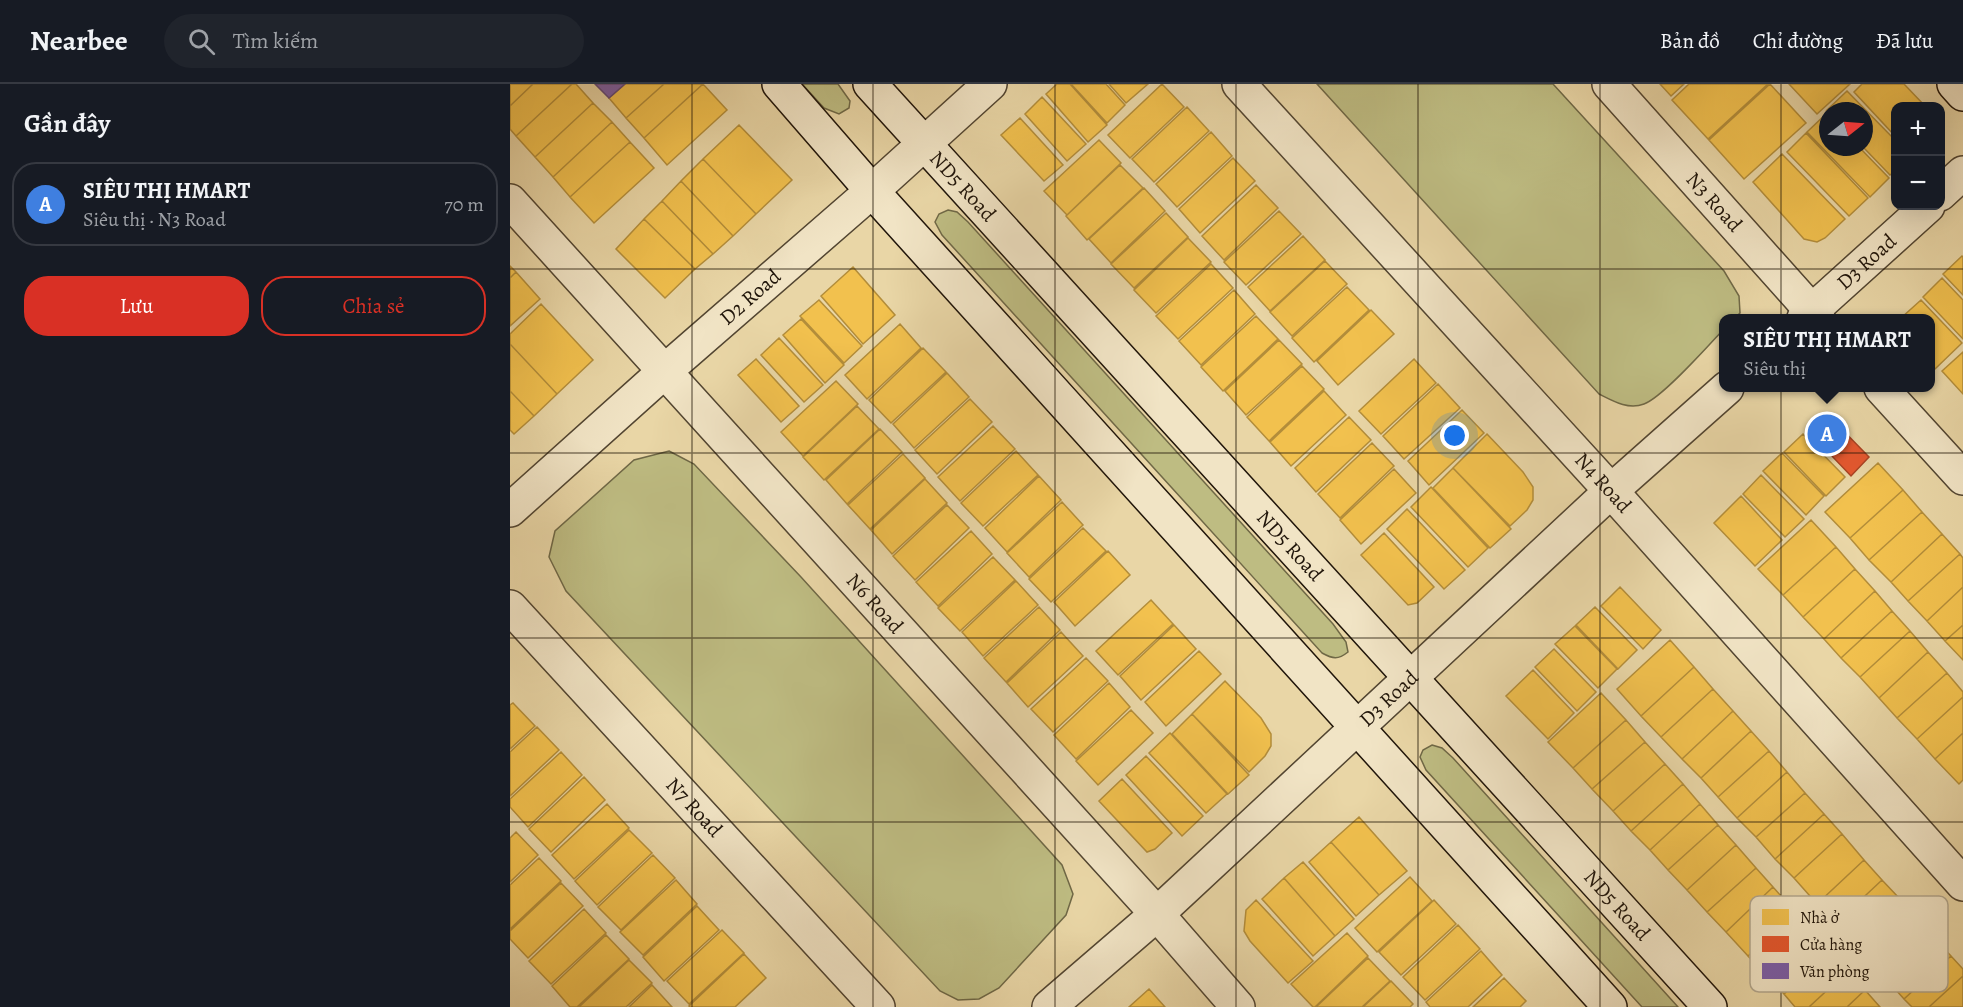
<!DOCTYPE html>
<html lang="vi">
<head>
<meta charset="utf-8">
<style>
	body { margin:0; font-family:Alegreya,serif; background:#20242c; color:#f1f3f6 }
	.controls { position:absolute; right:18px; top:18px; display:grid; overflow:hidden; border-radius:12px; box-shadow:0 6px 24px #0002 }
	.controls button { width:54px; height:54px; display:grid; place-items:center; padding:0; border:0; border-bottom:2px solid #363941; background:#171b24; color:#f1f3f6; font:30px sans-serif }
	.compass { position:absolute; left:1309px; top:18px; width:54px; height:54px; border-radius:50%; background:#171b24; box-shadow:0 6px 24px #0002; rotate:73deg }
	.you { position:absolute; left:945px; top:352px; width:21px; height:21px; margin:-15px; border:4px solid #fff; border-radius:50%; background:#1a73e8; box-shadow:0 0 0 9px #1a73e833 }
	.badge { display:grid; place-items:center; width:39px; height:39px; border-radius:50%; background:#d93025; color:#fff; font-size:20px; font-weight:700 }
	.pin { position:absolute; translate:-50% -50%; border:3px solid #fff; box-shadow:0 2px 6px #0006 }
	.popup { position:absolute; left:1209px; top:230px; width:216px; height:78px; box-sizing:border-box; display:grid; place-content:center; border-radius:12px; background:#171b24; filter:drop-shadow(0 2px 4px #0005); font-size:20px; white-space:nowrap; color:#9ea1a6 }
	.popup b { font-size:22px; color:#f1f3f6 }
	.popup::after { content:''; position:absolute; left:50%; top:100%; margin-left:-12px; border:12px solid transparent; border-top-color:#171b24 }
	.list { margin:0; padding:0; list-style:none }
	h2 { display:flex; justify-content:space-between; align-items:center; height:78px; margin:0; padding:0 24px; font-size:26px }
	h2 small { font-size:20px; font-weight:400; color:#9ea1a6 }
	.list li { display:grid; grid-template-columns:39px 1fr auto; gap:18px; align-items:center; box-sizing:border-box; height:84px; margin:0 12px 12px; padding:0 12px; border:2px solid #363941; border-radius:24px }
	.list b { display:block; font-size:22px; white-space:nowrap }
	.list p { margin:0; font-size:20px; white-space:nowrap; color:#9ea1a6 }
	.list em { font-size:20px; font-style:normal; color:#9ea1a6 }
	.actions { display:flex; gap:12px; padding:18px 24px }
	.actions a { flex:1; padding:14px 0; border:2px solid #d93025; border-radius:24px; text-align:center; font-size:21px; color:#d93025 }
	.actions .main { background:#d93025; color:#fff }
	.icon { flex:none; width:33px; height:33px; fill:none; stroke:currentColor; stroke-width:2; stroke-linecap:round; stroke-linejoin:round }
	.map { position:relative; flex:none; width:1453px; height:923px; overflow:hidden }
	header { display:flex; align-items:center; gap:36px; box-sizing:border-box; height:84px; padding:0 30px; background:#171b24; border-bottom:2px solid #363941 }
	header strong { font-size:28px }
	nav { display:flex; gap:33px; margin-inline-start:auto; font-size:21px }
	.search { width:420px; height:54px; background:#20242c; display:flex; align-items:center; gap:15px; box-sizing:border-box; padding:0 21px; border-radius:33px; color:#9ea1a6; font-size:22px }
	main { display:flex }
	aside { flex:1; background:#171b24 }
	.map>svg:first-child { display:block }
	.green { fill:#bebc82; stroke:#6f6846; stroke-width:1.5 }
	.homes { fill:#f2c14e; stroke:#b38d3a; stroke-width:1.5 }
	.shops { fill:#e4572e; stroke:#a94323; stroke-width:1.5 }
	.offices { fill:#7b5ea7; stroke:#604878; stroke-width:1.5 }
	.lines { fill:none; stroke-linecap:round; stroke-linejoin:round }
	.street-casing { stroke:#524531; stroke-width:36 }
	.secondary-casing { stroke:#20150a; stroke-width:36 }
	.street { stroke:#f1e4c5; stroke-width:33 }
	.secondary { stroke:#f1e4c5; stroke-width:33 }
	.grid { fill:none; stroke:#20150a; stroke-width:1.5; stroke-opacity:0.55 }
	.labels { text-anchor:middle; stroke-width:6; stroke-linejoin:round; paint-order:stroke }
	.street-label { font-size:21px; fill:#20150a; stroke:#f1e4c5 }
	.key { fill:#f1e4c5; stroke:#b2a68d; stroke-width:1.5 }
	.key-label { font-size:16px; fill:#20150a }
</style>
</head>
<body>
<header>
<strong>Nearbee</strong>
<div class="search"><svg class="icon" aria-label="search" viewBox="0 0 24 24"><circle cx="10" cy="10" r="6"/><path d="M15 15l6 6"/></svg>Tìm kiếm</div>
<nav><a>Bản đồ</a><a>Chỉ đường</a><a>Đã lưu</a></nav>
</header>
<main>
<aside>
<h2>Gần đây<small></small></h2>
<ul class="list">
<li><span class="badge" style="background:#3f7fe0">A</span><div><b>SIÊU THỊ HMART</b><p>Siêu thị · N3 Road</p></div><em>70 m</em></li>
</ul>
<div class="actions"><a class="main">Lưu</a><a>Chia sẻ</a></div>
</aside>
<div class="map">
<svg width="1453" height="923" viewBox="0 0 1453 923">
	<rect width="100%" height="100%" fill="#e9d6a6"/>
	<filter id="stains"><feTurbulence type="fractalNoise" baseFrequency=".00333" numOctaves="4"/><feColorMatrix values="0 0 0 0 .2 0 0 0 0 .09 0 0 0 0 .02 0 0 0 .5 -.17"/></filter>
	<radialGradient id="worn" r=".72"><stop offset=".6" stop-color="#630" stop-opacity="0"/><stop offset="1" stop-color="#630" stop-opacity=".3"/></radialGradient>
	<!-- green -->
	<path class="green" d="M292,0H328L340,17L339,24L329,30L314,24Z
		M807,0H1043L1214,187L1229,212L1230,229L1225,234H1214L1213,246C1198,262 1152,314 1134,320C1118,326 1103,317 1089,310Z
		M438,126L447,128L458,138L823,540L836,558L838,568C828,576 823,575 812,569L432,151L425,138L429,130Z
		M159,367L184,380L291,493L552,781L563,810L556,831L489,904L469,915L448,916L430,907L56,507L39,473L45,447L124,376Z
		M922,661L932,664L943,674L1168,923H1132L916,686L910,673L913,666Z"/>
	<!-- homes -->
	<path class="homes" d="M0,0H23L0,22Z
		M23,0H62L6,52L0,45V22Z
		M62,0H66L83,19L25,73L6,52Z
		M115,0H154L116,34L99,14Z
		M154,0H193L134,54L116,34Z
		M193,0L217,26L157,81L134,54Z
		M547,0H560L597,41L578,58L536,10Z
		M561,0H596L615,21L597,39Z
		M599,0H638L616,19Z
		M652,0L674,23L620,74L598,51Z
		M1150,0H1174L1161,12Z
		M1179,0H1258L1198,55L1162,16Z
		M1260,0L1296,39L1234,95L1199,56Z
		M1279,0H1340L1307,30Z
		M1352,0H1394L1415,22H1386V53L1344,8Z
		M1337,7L1386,57V86L1380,91L1353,63L1354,27L1317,26Z
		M532,13L576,60L557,77L515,30Z
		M83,19L102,38L43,93L25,73Z
		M677,23L699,47L644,98L622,75Z
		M1317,29L1318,63H1349L1379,94L1360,113L1297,48Z
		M510,34L553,81L534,97L491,51Z
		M102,38L120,58L60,113L43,93Z
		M229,41L282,96L246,130L193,75Z
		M701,48L722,72L667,123L646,100Z
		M1296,49L1358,114L1339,132L1277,68Z
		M589,56L611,79L557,131L534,107Z
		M120,58L144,84L84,139L60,113Z
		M1272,70L1335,135L1315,154L1307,158L1294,155L1243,98Z
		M723,74L745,97L690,149L669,125Z
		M193,75L246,130L223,152L171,97Z
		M610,81L633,104L577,156L556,132Z
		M171,97L223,152L203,170L152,117Z
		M746,101L768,124L714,176L692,152Z
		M634,104L655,127L601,179L579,155Z
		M152,117L203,170L185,185L134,135Z
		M769,127L791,150L736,201L714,178Z
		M656,129L678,153L624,204L601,180Z
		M134,135L185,185L155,214L106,165Z
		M793,152L815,176L760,227L738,203Z
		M678,154L701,178L646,229L624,206Z
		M1452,172L1453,173V211L1433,190Z
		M815,177L837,200L782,252L760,228Z
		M701,180L723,204L668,255L646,232Z
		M0,182L6,188L0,194Z
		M343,183L385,231L353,260L311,212Z
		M6,188L30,215L0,242V194Z
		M1432,194L1453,216V255L1413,213Z
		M837,203L859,226L804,278L782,254Z
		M724,206L745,230L691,281L669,257Z
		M309,216L352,262L334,279L290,232Z
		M1411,216L1452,259L1425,285L1420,280V234H1391Z
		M31,220L83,276L47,310L0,260V250Z
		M861,226L884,250L828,301L807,277Z
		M746,232L768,255L713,307L691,283Z
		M291,235L334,281L315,299L273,251Z
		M390,240L411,264L357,315L335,291Z
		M269,254L313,301L294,318L251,271Z
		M769,256L792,280L736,331L715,307Z
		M0,260L47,310L24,332L0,307Z
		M413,264L436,288L381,339L359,316Z
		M1453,268V310L1432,287Z
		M246,275L289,322L271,338L228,291Z
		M904,275L926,299L871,350L849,327Z
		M792,282L814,305L759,357L737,333Z
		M437,289L459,313L404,364L383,340Z
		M326,297L348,320L293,372L271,348Z
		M928,300L950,324L894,375L873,352Z
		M0,307L24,332L4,350L0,346Z
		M814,307L836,331L781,382L760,358Z
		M460,315L482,338L427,390L405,366Z
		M347,322L369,345L314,396L293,373Z
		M952,326L974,349L919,401L898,377Z
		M839,333L861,356L806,408L785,384Z
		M483,342L505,365L450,417L428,393Z
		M370,345L392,368L337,420L316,396Z
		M977,350L1013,388L1023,403V416L1017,426L1000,442L943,384Z
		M1293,350L1335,393L1316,412L1274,368Z
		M862,359L884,382L830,434L808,410Z
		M506,367L528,391L473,442L451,419Z
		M1272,369L1314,412L1296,431L1253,387Z
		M393,370L415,394L360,445L338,421Z
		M1368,379L1393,406L1340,454L1315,428Z
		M943,384L1001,445L980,464L923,404Z
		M884,385L906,409L851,460L830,436Z
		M1251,391L1294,435L1275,453L1233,410Z
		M529,392L551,416L497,468L475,444Z
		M415,395L437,419L382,470L361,446Z
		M921,403L978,464L958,483L901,423Z
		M1393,406L1412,428L1359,476L1340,454Z
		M1231,412L1272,456L1245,482L1204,439Z
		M552,418L573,441L519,493L497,469Z
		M437,421L459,444L405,496L383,472Z
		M897,425L955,486L934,505L877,445Z
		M1412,428L1432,450L1381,498L1359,476Z
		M1301,436L1326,463L1273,511L1248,485Z
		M573,444L596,467L541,518L519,495Z
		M461,447L482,470L428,522L406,498Z
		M874,449L924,503L907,519L898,521L851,471Z
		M1432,450L1450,470L1398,517L1381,498Z
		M1326,463L1345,485L1293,533L1273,511Z
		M598,467L620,491L565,542L544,518Z
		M1450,470L1453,474V503L1417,537L1398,517Z
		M483,473L505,496L450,547L428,524Z
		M1345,485L1365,507L1314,555L1293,533Z
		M506,497L528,521L473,572L452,548Z
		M1110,503L1151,546L1133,565L1091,522Z
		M1453,503V541L1435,557L1417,537Z
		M1365,507L1382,527L1331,574L1314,555Z
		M641,516L663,540L608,591L586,567Z
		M529,523L550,546L496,598L474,574Z
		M1085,523L1127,566L1108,585L1066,541Z
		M1382,527L1400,547L1350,593L1331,574Z
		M664,541L686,565L631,616L610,592Z
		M1453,541V576L1435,557Z
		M1065,542L1107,585L1088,604L1045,560Z
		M1400,547L1418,568L1369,614L1350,593Z
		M551,548L573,572L518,623L497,599Z
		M1160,556L1184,583L1131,632L1107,605Z
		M1044,565L1086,608L1067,627L1025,583Z
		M689,567L711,590L656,642L635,618Z
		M1418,568L1437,589L1387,634L1369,614Z
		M576,574L598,597L543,648L521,625Z
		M1184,583L1203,605L1151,653L1131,632Z
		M1023,586L1064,629L1038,655L996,612Z
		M1437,589L1453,608V613L1407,655L1387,634Z
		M715,597L751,634L761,650V662L755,672L739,688L682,630Z
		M599,599L620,623L566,675L544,651Z
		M1203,605L1223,627L1172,675L1151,653Z
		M1091,609L1116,636L1063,684L1038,658Z
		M1453,613V649L1425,675L1407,655Z
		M3,619L25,642L0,665V621Z
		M621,626L643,649L588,701L566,677Z
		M1223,627L1241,647L1191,694L1172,675Z
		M682,630L739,691L718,710L662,650Z
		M1116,636L1135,658L1082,705L1063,684Z
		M27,643L49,666L0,712V668Z
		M1241,647L1259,667L1208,713L1191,694Z
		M660,649L717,710L696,729L639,669Z
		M1453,649V696L1449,700L1425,675Z
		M1135,658L1155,680L1103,727L1082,705Z
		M1259,667L1277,688L1227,734L1208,713Z
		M51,668L72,691L18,743L0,723V715Z
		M636,672L693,732L672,752L616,691Z
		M1155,680L1173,700L1121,747L1103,727Z
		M1277,688L1295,709L1246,753L1227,734Z
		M74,693L95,716L41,768L19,745Z
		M612,695L662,749L645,765L637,768L589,717Z
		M1173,700L1190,720L1140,766L1121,747Z
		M1295,709L1314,730L1265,775L1246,753Z
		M97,720L119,744L64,795L42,771Z
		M1190,720L1208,741L1158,786L1140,766Z
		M1314,730L1332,750L1284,794L1265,775Z
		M849,733L897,787L869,811L821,758Z
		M1208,741L1226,761L1177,806L1158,786Z
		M119,746L142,769L87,821L65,797Z
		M6,748L28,771L0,798V754Z
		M1332,750L1354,776L1307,820L1284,794Z
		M821,758L869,811L846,832L799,778Z
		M1226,761L1246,784L1197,828L1177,806Z
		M143,771L165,794L111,846L88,823Z
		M29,774L51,797L0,845V801Z
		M1354,776L1372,796L1326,839L1307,820Z
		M793,778L844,835L825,852L774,794Z
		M1246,784L1263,803L1216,848L1197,828Z
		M900,793L922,817L867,868L845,844Z
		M774,794L825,852L803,872L752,815Z
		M166,796L187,820L133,871L110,848Z
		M1372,796L1389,814L1342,857L1326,839Z
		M51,799L73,822L18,874L0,855V847Z
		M1263,803L1286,829L1238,872L1216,848Z
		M1389,814L1407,835L1360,877L1342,857Z
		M746,816L803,877L778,899L740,857L734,847L736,826Z
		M924,816L946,840L891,891L869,868Z
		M187,822L209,846L154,897L133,873Z
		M74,825L96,849L41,900L19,877Z
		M1286,829L1303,849L1256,891L1238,872Z
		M1407,835L1423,853L1377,896L1360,877Z
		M948,841L970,865L915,916L893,893Z
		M212,846L234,869L179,920L157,897Z
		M837,849L858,872L805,923H803L781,900Z
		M1303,849L1320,868L1274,910L1256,891Z
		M96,851L119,875L67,923H60L42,902Z
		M1423,853L1441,872L1394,915L1377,896Z
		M971,867L992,891L958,923H920L916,918Z
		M1320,868L1338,887L1299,923H1285L1274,910Z
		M234,870L256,894L225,923H180L179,922Z
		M1441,872L1453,885V892L1419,923H1402L1394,915Z
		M858,874L880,897L852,923H806Z
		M119,876L142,899L116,923H69Z
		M1338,887L1355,906L1337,923H1299Z
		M1453,892V923H1419Z
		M994,894L1016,917L1010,923H963Z
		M881,897L903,920L900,923H853Z
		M142,901L162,923H119Z
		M639,905L655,923H619Z
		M1355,906L1370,923H1337Z"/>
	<!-- shops -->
	<path class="shops" d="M1317,330L1359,373L1341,392L1299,348Z"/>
	<!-- offices -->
	<path class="offices" d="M85,0H115L99,14Z"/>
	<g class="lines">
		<!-- street casing -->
		<g class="street-casing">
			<g id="street">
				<path id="s1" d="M729,0L1101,407L1453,800"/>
				<path id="s2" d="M1099,0L1308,234"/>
				<path d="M1430,110L1453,89"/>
				<path id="s3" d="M0,117L647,830L728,923"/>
				<path id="s4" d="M1294,234L1418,122"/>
				<path d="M1371,304L1453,394"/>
				<path id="s5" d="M0,426L155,287L362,107L480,0"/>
				<path id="s6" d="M0,523L368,923"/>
				<path id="s7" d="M539,923L647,830L1101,407L1217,304"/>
			</g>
		</g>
		<!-- secondary casing -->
		<g class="secondary-casing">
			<g id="secondary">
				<path d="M269,0L362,107L1100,923"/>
				<path id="s8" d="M360,0L1200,923"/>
				<path d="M1444,0L1453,10"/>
			</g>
		</g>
		<!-- street -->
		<use href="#street" class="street"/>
		<!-- secondary -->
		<use href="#secondary" class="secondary"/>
	</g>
	<!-- grid -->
	<path class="grid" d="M182,0V923M363,0V923M545,0V923M726,0V923M908,0V923M1090,0V923M1271,0V923M0,185H1453M0,369H1453M0,554H1453M0,738H1453"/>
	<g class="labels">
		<!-- street labels -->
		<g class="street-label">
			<text dy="7" stroke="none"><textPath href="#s8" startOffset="138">ND5 Road</textPath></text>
			<text dy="7" stroke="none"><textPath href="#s2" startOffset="158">N3 Road</textPath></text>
			<text dy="7" stroke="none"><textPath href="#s4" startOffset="84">D3 Road</textPath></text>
			<text dy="7" stroke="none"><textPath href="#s5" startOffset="321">D2 Road</textPath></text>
			<text dy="7" stroke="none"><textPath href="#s1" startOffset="540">N4 Road</textPath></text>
			<text dy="7" stroke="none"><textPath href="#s8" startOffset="624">ND5 Road</textPath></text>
			<text dy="7" stroke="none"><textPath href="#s3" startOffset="543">N6 Road</textPath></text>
			<text dy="7" stroke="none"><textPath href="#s7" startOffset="459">D3 Road</textPath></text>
			<text dy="7" stroke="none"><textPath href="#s6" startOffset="272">N7 Road</textPath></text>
			<text dy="7" stroke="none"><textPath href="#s8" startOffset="1110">ND5 Road</textPath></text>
		</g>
	</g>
	<!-- legend -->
	<rect x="1240" y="812" width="198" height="96" rx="9" class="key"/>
	<rect x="1252" y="825" width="27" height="16" fill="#f2c14e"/>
	<rect x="1252" y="852" width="27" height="16" fill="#e4572e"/>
	<rect x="1252" y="879" width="27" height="16" fill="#7b5ea7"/>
	<g class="key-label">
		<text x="1290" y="839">Nhà ở</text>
		<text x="1290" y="866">Cửa hàng</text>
		<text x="1290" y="893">Văn phòng</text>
	</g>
	<rect width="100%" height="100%" filter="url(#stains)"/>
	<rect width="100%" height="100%" fill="url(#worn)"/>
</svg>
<div class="controls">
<button>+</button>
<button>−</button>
</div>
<svg class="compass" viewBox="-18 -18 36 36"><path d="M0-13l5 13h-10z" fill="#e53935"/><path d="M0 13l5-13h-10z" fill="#9ea1a6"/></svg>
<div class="you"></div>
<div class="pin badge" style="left:1317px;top:350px;background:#3f7fe0">A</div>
<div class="popup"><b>SIÊU THỊ HMART</b>Siêu thị</div>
</div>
</main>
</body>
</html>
